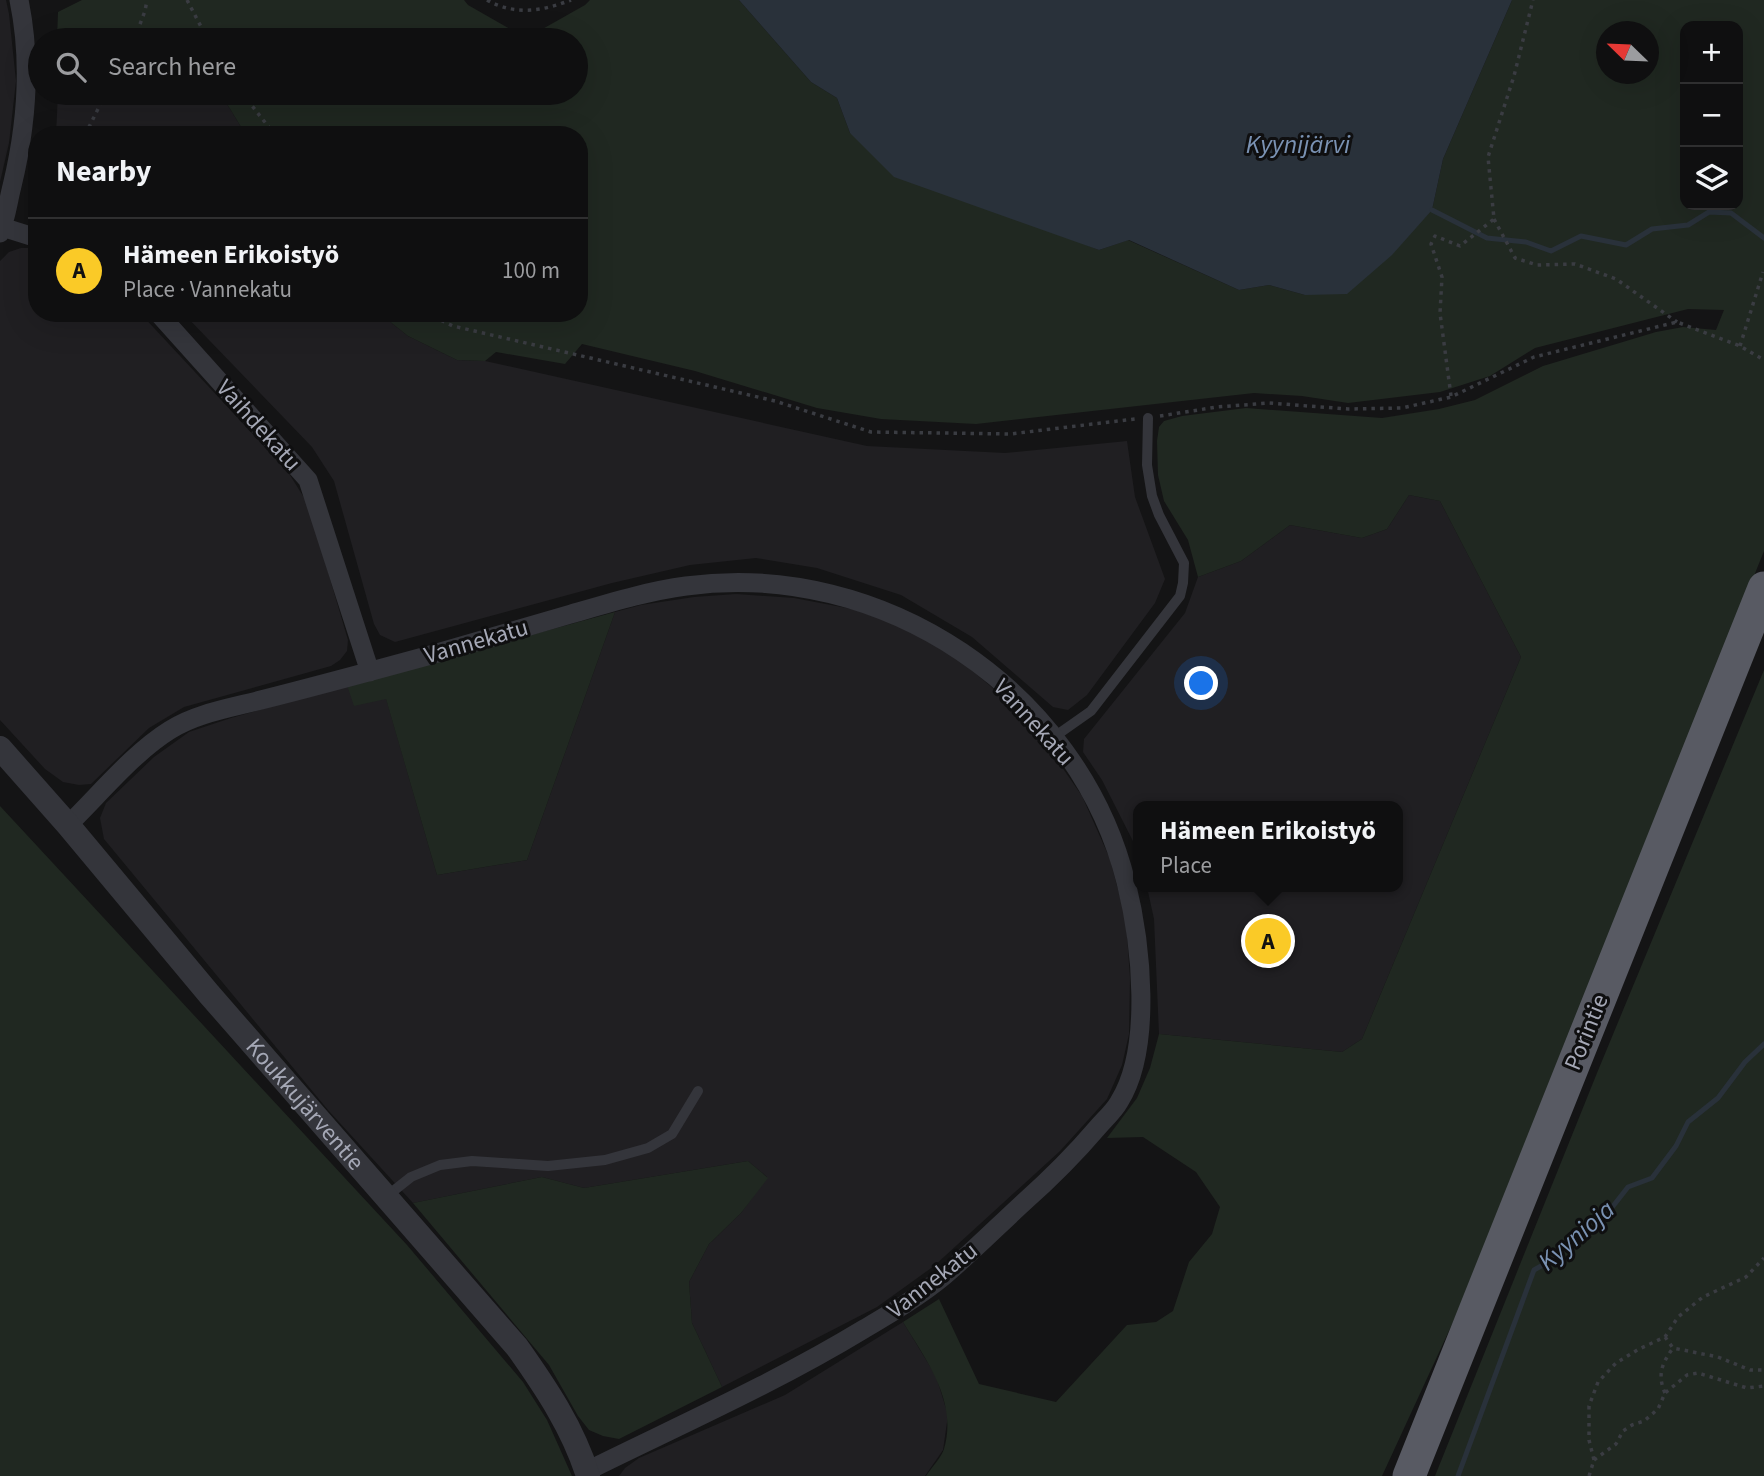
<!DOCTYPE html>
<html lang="en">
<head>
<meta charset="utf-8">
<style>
	body { margin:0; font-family:"Source Sans 3",sans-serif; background:#1d1d1e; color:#f1f3f6 }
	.controls { position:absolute; right:21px; top:21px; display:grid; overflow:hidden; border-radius:14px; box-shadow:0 7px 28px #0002 }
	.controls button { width:63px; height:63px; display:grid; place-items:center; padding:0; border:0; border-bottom:2px solid #2f2f30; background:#0f0f10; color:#f1f3f6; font:35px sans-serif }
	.compass { position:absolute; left:1596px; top:21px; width:63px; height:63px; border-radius:50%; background:#0f0f10; box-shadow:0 7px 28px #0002; rotate:293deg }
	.you { position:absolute; left:1202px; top:684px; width:24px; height:24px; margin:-18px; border:5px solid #fff; border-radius:50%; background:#1a73e8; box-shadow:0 0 0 10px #1a73e833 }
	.badge { display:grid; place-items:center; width:46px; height:46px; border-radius:50%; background:#faca27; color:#111; font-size:23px; font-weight:700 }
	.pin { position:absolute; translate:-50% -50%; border:4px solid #fff; box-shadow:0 2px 7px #0006 }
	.popup { position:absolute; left:1133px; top:801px; width:270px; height:91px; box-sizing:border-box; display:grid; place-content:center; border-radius:14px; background:#0f0f10; filter:drop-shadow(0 2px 5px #0005); font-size:23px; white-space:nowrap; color:#9b9c9f }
	.popup b { font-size:26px; color:#f1f3f6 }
	.popup::after { content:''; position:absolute; left:50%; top:100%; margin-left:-14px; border:14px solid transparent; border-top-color:#0f0f10 }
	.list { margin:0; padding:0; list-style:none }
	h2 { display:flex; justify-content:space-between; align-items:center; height:91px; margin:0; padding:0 28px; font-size:30px }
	h2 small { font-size:23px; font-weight:400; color:#9b9c9f }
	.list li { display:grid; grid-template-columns:46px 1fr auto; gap:21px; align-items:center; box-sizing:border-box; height:105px; padding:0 28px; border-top:2px solid #2f2f30 }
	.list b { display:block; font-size:26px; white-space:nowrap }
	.list p { margin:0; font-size:23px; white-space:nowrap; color:#9b9c9f }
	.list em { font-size:23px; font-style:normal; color:#9b9c9f }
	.icon { flex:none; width:38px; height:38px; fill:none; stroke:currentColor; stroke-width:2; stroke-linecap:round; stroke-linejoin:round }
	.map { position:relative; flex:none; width:1764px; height:1476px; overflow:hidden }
	.search { position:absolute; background:#0f0f10; box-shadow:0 7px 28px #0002; left:28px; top:28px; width:560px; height:77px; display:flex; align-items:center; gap:18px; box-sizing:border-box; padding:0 24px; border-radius:38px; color:#9b9c9f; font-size:26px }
	.panel { position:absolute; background:#0f0f10; box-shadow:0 7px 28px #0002; left:28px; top:126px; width:560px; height:196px; border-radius:28px }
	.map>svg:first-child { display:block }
	.built { fill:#201f22 }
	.green { fill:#202821; fill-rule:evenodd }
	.water { fill:#29313a }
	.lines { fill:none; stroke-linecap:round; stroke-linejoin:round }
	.stream { stroke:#29313a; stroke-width:5 }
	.path { stroke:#3a3c42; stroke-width:3.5; stroke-dasharray:3.5 5; stroke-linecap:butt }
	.service { stroke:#34353b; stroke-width:10 }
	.minor { stroke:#34353b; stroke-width:19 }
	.tertiary { stroke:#34353b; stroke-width:24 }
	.trunk { stroke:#585a63; stroke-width:33 }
	.labels { text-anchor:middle; stroke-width:6; stroke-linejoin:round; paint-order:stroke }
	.street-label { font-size:24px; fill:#a5a8b6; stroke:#0f0f10 }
	.water-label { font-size:26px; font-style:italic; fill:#7a92b3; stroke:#0f0f10 }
</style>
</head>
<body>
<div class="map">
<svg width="1764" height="1476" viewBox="0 0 1764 1476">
	<rect width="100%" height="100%" fill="#141415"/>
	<!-- built -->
	<path class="built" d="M0,0H6L9,14L16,81L9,143L0,182Z
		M58,93H215L224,99L246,135H56Z
		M21,248H37V313H140L288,472L308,504L348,640L347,651L340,660L331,666L184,707L149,728L91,784L79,785L63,782L45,769L0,720V261L9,252Z
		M183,313H379L408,336L457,360L485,361L867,446L1005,453L1127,441L1135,497L1165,579L1155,603L1087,695L1068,710L1053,707L972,637L901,595L817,568L756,558L690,565L612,583L395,642L380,635L374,624L334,481L312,447Z
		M1409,495L1440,501L1521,657L1362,1039L1342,1052L1159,1034L1154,919L1147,887H1398V806H1138V851L1102,780L1083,752L1084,739L1185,613L1198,577L1241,561L1290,525L1362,538L1387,529Z
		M736,594L794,598L852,609L902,626L962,662L1008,701L1048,747L1082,796L1110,859L1126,920L1130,978L1129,1034L1122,1065L1107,1099L1060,1151L934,1266L877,1307L722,1387L692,1323L689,1282L709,1244L741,1213L767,1177L748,1161L584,1188L542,1177L413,1203L328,1110L104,839L100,818L106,803L154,757L189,732L231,718L347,685L386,698L437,875L527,860L615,612L641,605L694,597Z
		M903,1322L936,1376L948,1415L943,1450L925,1476H619L625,1468L639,1458L785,1395Z"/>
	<!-- green -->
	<path class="green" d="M82,0H464L468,5L510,29L539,31L585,5L590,0H739L811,82L837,98L850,133L1033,224L1099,250L1128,240L1239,290L1269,285L1305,295L1432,210L1443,159L1512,0H1764V551L1459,1309L1382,1476H926C931,1468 941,1458 944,1449C958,1401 926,1360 903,1322L939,1299L979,1384L1056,1402L1127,1325L1156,1322L1173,1311L1189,1262L1212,1234L1220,1207L1196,1172L1143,1137L1107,1138L1137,1098L1150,1068L1159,1034L1342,1052L1362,1039L1521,657L1440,501L1409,495L1387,529L1362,538L1290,525L1241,561L1198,577L1188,540L1164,501L1158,475L1157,441L1159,427L1164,421L1182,416L1246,408L1382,418L1439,409L1475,400L1543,366L1656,332L1683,327L1716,330L1724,310L1688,309L1535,348L1490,376L1440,392L1348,403L1302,396L1254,393L976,424L881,419L817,408L695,371L582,344L565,364L496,352L485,361L457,360L408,336L379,313H579V135H246L224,99L215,93H576V40H57L58,12ZM1685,26H1738V205H1685ZM1606,32H1648V74H1606Z
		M615,612L527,860L437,875L386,699L354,706L347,685Z
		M1764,670V1476H1435L1597,1073Z
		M0,806L407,1245L523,1382L547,1420L572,1476H0Z
		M748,1161L768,1178L741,1213L709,1244L689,1282L692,1323L722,1387L619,1439L603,1436L589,1430L578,1416L549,1365L413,1203L542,1177L584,1188Z"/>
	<!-- water -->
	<path class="water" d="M739,0H1512L1443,159L1432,210L1392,255L1347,294L1305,295L1269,285L1239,290L1129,240L1099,250L894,177L850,133L837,98L811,82Z"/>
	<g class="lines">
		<!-- stream -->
		<path class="stream" d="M1432,210L1487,238L1526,242L1551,251L1581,236L1626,245L1652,229L1688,225L1709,212L1731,213L1764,238
			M1458,1476L1534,1270L1559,1256L1568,1241L1592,1219L1610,1210L1628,1187L1652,1178L1676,1146L1688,1122L1718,1098L1745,1062L1764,1044"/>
		<!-- path -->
		<path class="path" d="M187,0L208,40
			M487,0C515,16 543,11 571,0
			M134,40L145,11L147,0
			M242,93L275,135
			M85,135L106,93
			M1494,219L1515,258L1537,265L1575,264L1616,279L1677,322
			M426,313L453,326L775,401L871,432L1010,434L1135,419
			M1740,346L1763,272
			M1451,396L1440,313L1442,277L1431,244L1435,236L1460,246L1494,219L1488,157L1514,76L1533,0
			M1160,416L1217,407L1269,403L1348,409L1402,408L1451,397L1534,357L1677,322L1740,346L1764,360
			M1665,1337L1673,1348L1718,1357L1750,1370H1764
			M1665,1393C1657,1375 1662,1363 1673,1348
			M1594,1460L1616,1444L1623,1431L1632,1425L1644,1421L1658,1409L1665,1393L1687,1375L1698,1373L1747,1388L1764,1386
			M1589,1476L1594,1460L1589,1440V1406L1598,1382L1616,1363L1639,1349L1665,1337L1678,1317L1703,1297L1746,1277L1764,1258"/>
		<!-- service -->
		<path class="service" d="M1054,737L1091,711L1180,596L1183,583L1184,563L1159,515L1152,496L1147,465L1148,418
			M387,1196L411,1177L440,1165L472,1161L548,1166L605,1160L648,1148L672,1134L698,1091"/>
		<!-- minor -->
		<path class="minor" d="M2,227L37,238
			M0,233C6,218 8,202 12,186C27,124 32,63 19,0
			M158,313L308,480L370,672
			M68,825C100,794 133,753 170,730C197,713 231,708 261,700C317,686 372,671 427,656C475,642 523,628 571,614C609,603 648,591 686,586C882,559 1078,690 1126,882C1141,942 1153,1048 1119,1102C1114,1111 1105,1119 1098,1127C1075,1154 1050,1179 1023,1203C997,1227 971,1253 944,1276C920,1296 891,1313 864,1329C775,1383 680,1425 587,1471"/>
		<!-- tertiary -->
		<path class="tertiary" id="s1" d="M0,748L68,825L209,994L517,1347C546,1388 573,1428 588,1476"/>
		<!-- trunk -->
		<path class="trunk" d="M1409,1476L1764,588"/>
	</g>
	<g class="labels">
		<!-- street labels -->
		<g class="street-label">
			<text transform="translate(259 425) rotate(48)" y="8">Vaihdekatu</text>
			<text transform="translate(476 641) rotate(-16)" y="8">Vannekatu</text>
			<text transform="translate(1034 722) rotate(48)" y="8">Vannekatu</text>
			<text transform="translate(1586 1032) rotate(-68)" y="8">Porintie</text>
			<text dy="8" stroke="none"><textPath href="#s1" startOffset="469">Koukkujärventie</textPath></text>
			<text transform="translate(932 1280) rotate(-38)" y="8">Vannekatu</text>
		</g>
		<!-- water labels -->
		<g class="water-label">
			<text x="1298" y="153">Kyynijärvi</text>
			<text transform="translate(1576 1235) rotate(-41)" y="9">Kyynioja</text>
		</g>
	</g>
</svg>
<div class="controls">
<button>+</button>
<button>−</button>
<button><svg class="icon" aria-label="layers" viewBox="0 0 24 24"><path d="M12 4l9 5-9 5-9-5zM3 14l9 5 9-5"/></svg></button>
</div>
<svg class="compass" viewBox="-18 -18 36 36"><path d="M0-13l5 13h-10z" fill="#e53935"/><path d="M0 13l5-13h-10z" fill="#9b9c9f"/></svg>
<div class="you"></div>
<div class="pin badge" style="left:1268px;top:941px">A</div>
<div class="popup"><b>Hämeen Erikoistyö</b>Place</div>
<div class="search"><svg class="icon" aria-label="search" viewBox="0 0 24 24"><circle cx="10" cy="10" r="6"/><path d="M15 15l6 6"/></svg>Search here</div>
<section class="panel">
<h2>Nearby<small></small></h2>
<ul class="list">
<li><span class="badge">A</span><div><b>Hämeen Erikoistyö</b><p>Place · Vannekatu</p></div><em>100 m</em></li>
</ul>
</section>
</div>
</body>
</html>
